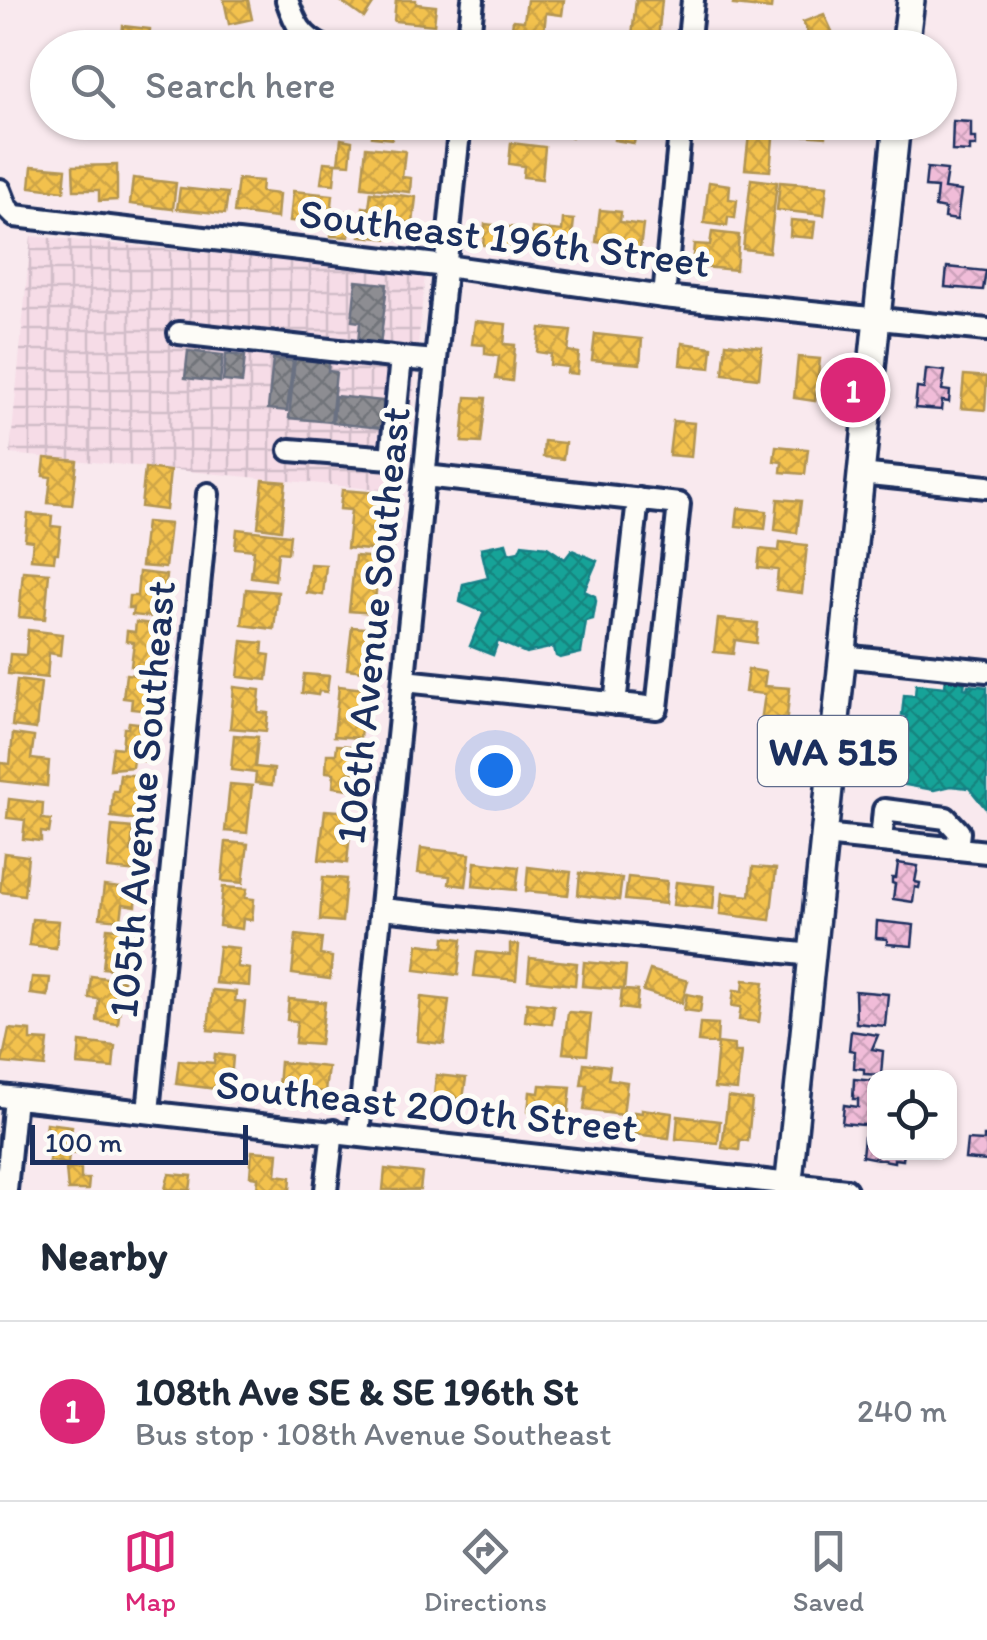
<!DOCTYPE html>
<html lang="en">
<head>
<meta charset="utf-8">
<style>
	body { margin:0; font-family:Itim,sans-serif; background:#f2f2f3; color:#1f2937 }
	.controls { position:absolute; right:30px; bottom:30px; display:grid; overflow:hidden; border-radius:20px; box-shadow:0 2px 8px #0004 }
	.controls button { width:90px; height:90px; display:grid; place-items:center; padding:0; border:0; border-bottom:2px solid #e0e1e3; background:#fff; color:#1f2937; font:50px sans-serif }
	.scale { position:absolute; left:30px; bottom:25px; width:218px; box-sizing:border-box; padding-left:10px; border:5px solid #1b2f5e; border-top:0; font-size:28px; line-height:35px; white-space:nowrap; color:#1b2f5e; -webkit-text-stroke:8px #fdfcf7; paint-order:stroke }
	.you { position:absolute; left:495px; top:770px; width:35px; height:35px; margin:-25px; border:8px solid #fff; border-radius:50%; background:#1a73e8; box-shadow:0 0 0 15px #1a73e833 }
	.badge { display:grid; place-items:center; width:65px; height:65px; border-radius:50%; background:#db2777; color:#fff; font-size:32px; font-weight:700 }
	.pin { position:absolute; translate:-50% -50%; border:5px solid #fff; box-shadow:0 2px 10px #0006 }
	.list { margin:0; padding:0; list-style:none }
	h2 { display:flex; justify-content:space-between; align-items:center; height:130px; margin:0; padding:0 40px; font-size:42px }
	h2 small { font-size:32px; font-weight:400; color:#747a83 }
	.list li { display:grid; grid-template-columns:65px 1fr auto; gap:30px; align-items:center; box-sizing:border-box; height:180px; padding:0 40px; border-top:2px solid #e0e1e3 }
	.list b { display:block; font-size:38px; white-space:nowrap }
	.list p { margin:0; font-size:32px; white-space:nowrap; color:#747a83 }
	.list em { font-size:32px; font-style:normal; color:#747a83 }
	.icon { flex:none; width:55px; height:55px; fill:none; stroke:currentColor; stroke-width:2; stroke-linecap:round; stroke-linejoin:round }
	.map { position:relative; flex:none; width:987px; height:1190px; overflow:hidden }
	.search { position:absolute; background:#fff; box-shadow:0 2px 8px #0004; left:30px; right:30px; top:30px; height:110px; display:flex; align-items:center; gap:25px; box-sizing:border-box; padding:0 35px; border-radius:55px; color:#747a83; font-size:38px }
	.sheet { height:310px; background:#fff }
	nav { display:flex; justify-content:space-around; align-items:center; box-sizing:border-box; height:140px; border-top:2px solid #e0e1e3; background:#fff; font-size:28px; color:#747a83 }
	nav a { display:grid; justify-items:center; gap:5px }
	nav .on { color:#db2777 }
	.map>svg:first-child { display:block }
	.industrial { fill:url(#industrial-grid) }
	.homes { fill:url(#homes-cross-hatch); stroke:#b29553; stroke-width:2.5 }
	.public { fill:url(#public-cross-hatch); stroke:#188087; stroke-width:2.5 }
	.industry { fill:url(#industry-cross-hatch); stroke:#6b7182; stroke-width:2.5 }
	.building { fill:url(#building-cross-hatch); stroke:#1b2f5e; stroke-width:2.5 }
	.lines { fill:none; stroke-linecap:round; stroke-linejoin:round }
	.minor-casing { stroke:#1b2f5e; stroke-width:28 }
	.major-casing { stroke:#1b2f5e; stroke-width:32 }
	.minor { stroke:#fdfcf7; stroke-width:20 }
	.major { stroke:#fdfcf7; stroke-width:25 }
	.labels { text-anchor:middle; stroke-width:10; stroke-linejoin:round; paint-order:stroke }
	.shield { fill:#fdfcf7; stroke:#5f6c8c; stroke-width:2.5 }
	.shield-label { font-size:40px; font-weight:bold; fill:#1b2f5e }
	.street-label { font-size:42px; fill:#1b2f5e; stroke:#fdfcf7 }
</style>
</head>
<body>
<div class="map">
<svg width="987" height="1190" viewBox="0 0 987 1190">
	<defs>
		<pattern id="industrial-grid" width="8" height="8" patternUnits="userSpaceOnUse" patternTransform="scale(2.5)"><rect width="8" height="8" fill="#f6dce7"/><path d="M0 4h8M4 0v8" fill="none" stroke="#d2bdc9"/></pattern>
		<pattern id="homes-cross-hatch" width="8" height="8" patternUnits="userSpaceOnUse" patternTransform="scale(2.5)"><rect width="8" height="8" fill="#f2c14e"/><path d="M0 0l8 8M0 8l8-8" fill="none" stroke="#cfa646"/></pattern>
		<pattern id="public-cross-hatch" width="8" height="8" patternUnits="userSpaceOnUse" patternTransform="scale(2.5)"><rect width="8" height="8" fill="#17a398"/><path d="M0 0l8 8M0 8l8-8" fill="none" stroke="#14857f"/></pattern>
		<pattern id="industry-cross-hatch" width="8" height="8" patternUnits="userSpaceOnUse" patternTransform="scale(2.5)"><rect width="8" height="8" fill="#8d8d92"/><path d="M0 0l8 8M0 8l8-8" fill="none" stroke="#72747a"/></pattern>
		<pattern id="building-cross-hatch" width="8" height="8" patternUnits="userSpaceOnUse" patternTransform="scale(2.5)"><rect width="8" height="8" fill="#f0bcd8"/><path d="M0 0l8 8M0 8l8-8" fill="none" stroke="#cda2bc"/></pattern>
	</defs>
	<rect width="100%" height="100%" fill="#f9e9ee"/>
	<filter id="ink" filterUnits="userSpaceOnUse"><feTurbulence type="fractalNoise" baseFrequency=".01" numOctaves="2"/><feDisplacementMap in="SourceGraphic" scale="20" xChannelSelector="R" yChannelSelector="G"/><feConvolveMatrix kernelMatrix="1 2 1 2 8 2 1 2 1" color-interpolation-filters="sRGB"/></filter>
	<g filter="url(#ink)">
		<!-- industrial -->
		<path class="industrial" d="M31,236L425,274L404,492L10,454Z"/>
		<!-- homes -->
		<path class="homes" d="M224,0H248L252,19L229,24Z
			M339,0H374L375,1L364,18Z
			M396,0H416V4L436,6L434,25L394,21Z
			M527,0H564L562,15L546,13L544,32L512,28L513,20L524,21Z
			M636,0H662L658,39L632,36Z
			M734,0H772L771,9L733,5Z
			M824,14L836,40L835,48H807L808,34L803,22Z
			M123,26L150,29L149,40L170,42L169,48H121Z
			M243,33L246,48H225L223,37Z
			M373,122H394L392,139L372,137Z
			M515,122H564V128L573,129L572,137L514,131Z
			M617,122H646L645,128L637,127L634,143L614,140Z
			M803,122H827L826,137L802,135Z
			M749,135L773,138L770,171L745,169Z
			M341,139L352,141L350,164L338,163Z
			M511,143L545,147L542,179L523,177L524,166L509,164Z
			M366,147L405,151L402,177L411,178L410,192L362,187Z
			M324,162L336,163L334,184L321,183Z
			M117,165V200L99,201V190H74L73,166Z
			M32,166L66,169L64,191L30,187Z
			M133,178L176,183L173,209L130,204Z
			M238,179L262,181L261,192L279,194L277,218L234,213Z
			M751,179L777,182L769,252L743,249Z
			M709,182L730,185L729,199L737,200L735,218L728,217L727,226L704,223Z
			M780,182L827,186L824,215L777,210Z
			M180,188L228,193L225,214L177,209Z
			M293,191L333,195L330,225L290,221Z
			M371,192L416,197L413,223L392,220L390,239L360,236L363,207L369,208Z
			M334,210L352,212L349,237L331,236Z
			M600,210L621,212L620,222L643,225L640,249L596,242Z
			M563,219L574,220L570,255L530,251L532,228L562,231Z
			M791,220L815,222L813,238L790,236Z
			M485,224L519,228L517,249L483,245Z
			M712,232L739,235L736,270L692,266L694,244L710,245Z
			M475,321L506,324L504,344L515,345L512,381L496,379L499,356L485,354V345L472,344Z
			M540,328L571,331L568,351L579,353L577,374L567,373L568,367L550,365L551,354L537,352Z
			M595,334L642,339L640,364L592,360Z
			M682,343L712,347L710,368L680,365Z
			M726,343L762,347L759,378L723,374Z
			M798,357L820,359L815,401L794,398Z
			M964,375L987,377L985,410L961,408Z
			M466,397L486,398L481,443L462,442Z
			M673,421L694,423L691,457L669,455Z
			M544,441L565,443L563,459L543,457Z
			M776,446L808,449L805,474L781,472L782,462L774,461Z
			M45,458L77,461L72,505L48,503L51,477L43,476Z
			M145,468L170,471L166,510L141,507Z
			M263,480L286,482L281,530L258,527Z
			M342,490L378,493L376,510L396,512L392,552L347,548L351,510L340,509Z
			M778,499L801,501L797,533L775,530Z
			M738,508L767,511L765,529L736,526Z
			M28,514L52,516L51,526L61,527L58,553H55L54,561L31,559L33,541L25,540Z
			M146,522L170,524L165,568L141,566Z
			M237,529L290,535L288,553L278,552L275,580L251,577L254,550L235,548Z
			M780,542L807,545L802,593L776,590L778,570L758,568L760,549L779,551Z
			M355,556L379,558L374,613L349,611Z
			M310,564L326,565L323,595L307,593Z
			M23,571L49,573L45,619L19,617Z
			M139,572L166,575L162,618L132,615L133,608H128L129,596H137Z
			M246,589L278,592L274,629L242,625Z
			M718,619L758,623L756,643L735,640L733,654L714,652Z
			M136,622L169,626L167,644L157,643L153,669L131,666L134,642L126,641L127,631L135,632Z
			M352,627L375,629L371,672L347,669Z
			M28,630L62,634L60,655L49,653L47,678L8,674L10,654L26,655Z
			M242,641L263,643L262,654L270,655L267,680L238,677Z
			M748,669L766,672L764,686L790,688L786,725L761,722L765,694L745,692Z
			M126,674L154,677L150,711L131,709L132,699L123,698Z
			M304,674L329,676L327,692L319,691L318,695L302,693Z
			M17,680L41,683L36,729L12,726Z
			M339,686L365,689L360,738L334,736Z
			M234,687L260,690L258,712L268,713L266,731L230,728Z
			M129,722L139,723L138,729L146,730L143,761L133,760L132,767L110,769L113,747L122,748L124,728H128Z
			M13,734L34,737L31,759L49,761L47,786L0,781V763L10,764Z
			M234,735L258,737L255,767L274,769L272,785L255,783L256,773L231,770Z
			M337,745L360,747L358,773L351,772L350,789L333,787L334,773L326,772L327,754H336Z
			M120,774L151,777L150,792L140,791L137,820L111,817L113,791H118Z
			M230,784L252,786L247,833L225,831Z
			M9,799L43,803L42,819L51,820L49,833L41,832V841L23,839L25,820L7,818Z
			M325,810L352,812L347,863L319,860Z
			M112,826L133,828L131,852L140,853L138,872L108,869Z
			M226,842L248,844L243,883L222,881Z
			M421,848L470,854L466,886L449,884L450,876L418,873Z
			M4,853L28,856L24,895L0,892Z
			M475,862L519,867L516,890L473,886Z
			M528,867L571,872L568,895L526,891Z
			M753,867L776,869L770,920L720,914L722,893L750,896Z
			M580,873L622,878L619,900L578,895Z
			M323,877L346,879L342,922L320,920Z
			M628,877L667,881L665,904L625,900Z
			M676,882L715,886L713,909L673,905Z
			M104,886L137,890L136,906L123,904L121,920L100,918Z
			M223,887L247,889L245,898L254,899L252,920L243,919L242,929L219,926Z
			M32,919L59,921L56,948L29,945Z
			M107,928L129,930L125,970L103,968Z
			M296,935L322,938L320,955L332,957L330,979L292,974Z
			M445,937L462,939L458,975L415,970L418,944L444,947Z
			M510,944L519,945L516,980L474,976L477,952L510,955Z
			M219,946L239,948L237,967L250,969L249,986L215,983Z
			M530,958L577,963L575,985L528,980Z
			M584,962L626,966L624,990L638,991L636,1010L620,1008L622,989L582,986Z
			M650,970L688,981L682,1003L643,991Z
			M91,976L123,980L118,1024L97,1021L99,999L89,998Z
			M32,977L50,978L48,996L30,994Z
			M744,980L764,982L759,1022L739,1020L741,1007L732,1006L734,990L743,991Z
			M212,990L236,992L235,1001L245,1002L242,1033L208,1030Z
			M687,994L702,997L700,1012L684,1010Z
			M421,997L449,1000L444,1044L417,1041Z
			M289,999L325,1002L320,1045L295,1043L297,1021L287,1020Z
			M527,1002L554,1005L552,1024L525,1021Z
			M568,1012L591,1014L587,1055L563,1053Z
			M700,1023L718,1024L717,1043L734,1045V1052H741L737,1090L714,1088L718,1044L698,1042Z
			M9,1029L31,1031V1040L48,1041L45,1067L2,1063Z
			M80,1042L115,1046L113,1068L78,1065Z
			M215,1054L233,1056L231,1081L218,1079L217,1089L176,1084L179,1060L214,1063Z
			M280,1062L328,1067L325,1092L278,1087Z
			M584,1063L610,1066L608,1079L627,1082L623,1115L584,1110L587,1085H581Z
			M436,1075L466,1078L463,1099L434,1096Z
			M540,1085L571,1087L568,1116L528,1112L530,1092L539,1093Z
			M728,1097L752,1100L748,1141L740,1140L739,1150L722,1148Z
			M642,1109L672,1113L669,1138L632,1134L634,1112L642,1113Z
			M678,1116L720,1121L718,1143L676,1139Z
			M46,1123L72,1126L70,1142L80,1143L79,1154L69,1153L68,1164L49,1161L52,1135L45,1134Z
			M252,1151L278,1153L276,1175L291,1177L290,1190H257L258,1177L250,1176Z
			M66,1169H81V1179H89L88,1190H68Z
			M385,1169L422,1173L420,1190H383Z
			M169,1174L192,1176L190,1190L165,1189Z"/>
		<!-- public -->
		<path class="public" d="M506,543L509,553L519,551L522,544L547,547L565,559L572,550L597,561L584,591L595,596L596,601L593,619L586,621L581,653L560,658L556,656L554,647L526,653L498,641L493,655L470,646L484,612L460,602L463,584L488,578L481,548Z
			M946,678L965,680L964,688L967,689L968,685L987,687V810L969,788L951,786L934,790L900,784L903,762L897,761L900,735L907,716L902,715L904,695L915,696L916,684L945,687Z"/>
		<!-- industry -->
		<path class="industry" d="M356,281L387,284L380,346L358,343L360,322L352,321Z
			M188,351L223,355L220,382L185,378Z
			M226,354L245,356L242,383L223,381Z
			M295,358L329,362L328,371L336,372L331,422L289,418Z
			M273,359L293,361L287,411L268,409Z
			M335,396L393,402L390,429L333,423Z"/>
		<!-- building -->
		<path class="building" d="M953,121L971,122V138H976V146H970V152L952,151Z
			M927,168L947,170L944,189L961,191L957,220L944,218L945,209L935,207L937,188L925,187Z
			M947,267L986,271L983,290L945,287Z
			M926,369L945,371L942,390L950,391L949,402L942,401L941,410L915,408L917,388L924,389Z
			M898,863L918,866L915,882L920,883L919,888L915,887L913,902L893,899L895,884L892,883V878H896Z
			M877,921L914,925L912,946L887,944V939L876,938Z
			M855,991L888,994L885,1026L856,1023Z
			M851,1031L878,1035L872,1049L883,1051L881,1075L864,1074V1069L854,1068L855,1051L849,1050Z
			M854,1079L874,1081V1126L842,1123L844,1105L858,1107V1099H853Z
			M984,1136H987V1161L965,1159L967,1140L984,1141Z
			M864,1137L874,1138V1152H904L903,1160L894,1159V1162L862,1156Z"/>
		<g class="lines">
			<!-- minor casing -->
			<g class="minor-casing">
				<path id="minor" d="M287,0C295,23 301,37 325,48
					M468,48L473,0
					M688,48L693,0
					M0,190L7,208L15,216L446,266L664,297L987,330
					M664,297L681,122
					M179,333L401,358
					M290,450L391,458L401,358L436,361
					M860,474L987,487
					M842,656L987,671
					M405,681L657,708L679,504L425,476
					M615,704L638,499
					M824,835L987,852
					M881,841L884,810L946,818L959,832L957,849
					M382,909L812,955
					M0,1096L846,1190
					M148,1112L208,494
					M358,1134L460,122
					M6,1190L15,1098
					M326,1190L333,1131"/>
			</g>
			<!-- major casing -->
			<g class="major-casing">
				<path id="major" d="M905,48L911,0
					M788,1190L897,122"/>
			</g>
			<!-- minor -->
			<use href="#minor" class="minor"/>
			<!-- major -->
			<use href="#major" class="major"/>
		</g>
	</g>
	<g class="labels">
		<!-- shield labels -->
		<rect class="shield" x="758" y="716" width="150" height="70" rx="8"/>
		<g class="shield-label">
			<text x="833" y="765">WA 515</text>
		</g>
		<!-- street labels -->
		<g class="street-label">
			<text transform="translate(505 237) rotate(7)" y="15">Southeast 196th Street</text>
			<text transform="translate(372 625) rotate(-84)" y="15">106th Avenue Southeast</text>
			<text transform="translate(141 799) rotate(-85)" y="15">105th Avenue Southeast</text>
			<text transform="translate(427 1105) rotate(6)" y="15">Southeast 200th Street</text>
		</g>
	</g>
</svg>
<div class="controls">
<button><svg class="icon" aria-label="locate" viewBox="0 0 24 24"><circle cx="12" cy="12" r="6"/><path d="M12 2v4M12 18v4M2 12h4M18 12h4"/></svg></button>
</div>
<div class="scale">100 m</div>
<div class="you"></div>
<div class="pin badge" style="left:853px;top:390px">1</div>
<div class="search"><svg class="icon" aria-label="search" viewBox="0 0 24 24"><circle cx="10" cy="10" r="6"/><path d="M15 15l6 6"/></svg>Search here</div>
</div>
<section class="sheet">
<h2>Nearby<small></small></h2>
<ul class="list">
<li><span class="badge">1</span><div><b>108th Ave SE &amp; SE 196th St</b><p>Bus stop · 108th Avenue Southeast</p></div><em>240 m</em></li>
</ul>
</section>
<nav>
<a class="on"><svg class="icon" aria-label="map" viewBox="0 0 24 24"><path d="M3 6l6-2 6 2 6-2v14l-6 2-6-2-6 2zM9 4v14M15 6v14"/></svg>Map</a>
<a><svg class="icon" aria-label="directions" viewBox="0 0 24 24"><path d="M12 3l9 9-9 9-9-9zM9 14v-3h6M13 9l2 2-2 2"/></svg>Directions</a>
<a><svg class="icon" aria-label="saved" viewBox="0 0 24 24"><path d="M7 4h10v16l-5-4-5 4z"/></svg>Saved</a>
</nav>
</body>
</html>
